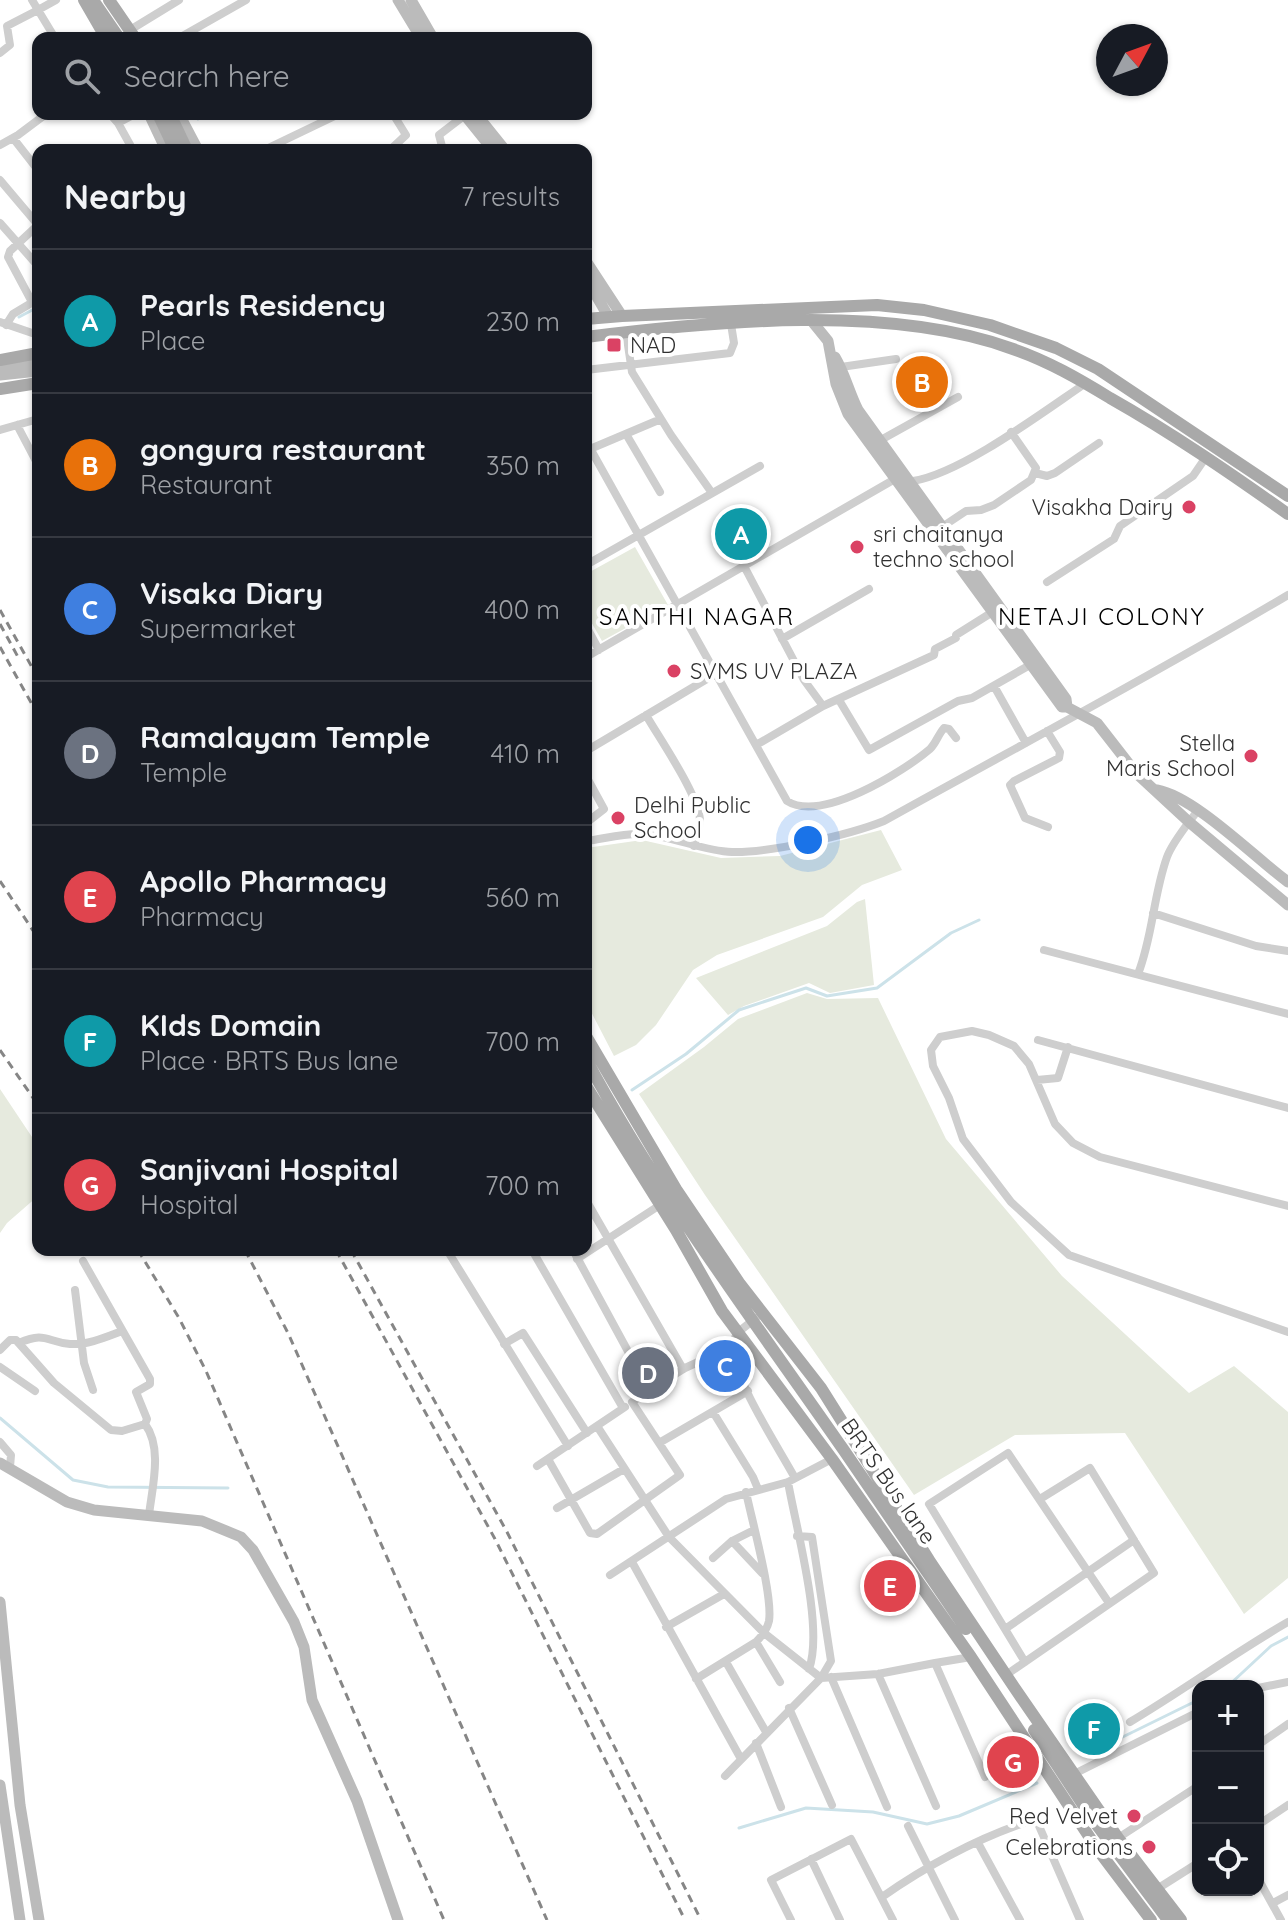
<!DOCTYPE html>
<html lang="en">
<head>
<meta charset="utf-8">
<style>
	body { margin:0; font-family:Quicksand,sans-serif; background:#20242c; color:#f1f3f6 }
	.controls { position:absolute; right:24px; bottom:24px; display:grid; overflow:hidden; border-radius:16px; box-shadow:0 2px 6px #0004 }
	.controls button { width:72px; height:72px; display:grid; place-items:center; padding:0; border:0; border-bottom:2px solid #363941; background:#171b24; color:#f1f3f6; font:40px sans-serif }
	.compass { position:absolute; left:1096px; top:24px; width:72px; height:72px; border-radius:50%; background:#171b24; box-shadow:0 2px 6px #0004; rotate:49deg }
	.you { position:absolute; left:808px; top:840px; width:28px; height:28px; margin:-20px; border:6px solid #fff; border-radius:50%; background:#1a73e8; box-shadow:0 0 0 12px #1a73e833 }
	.badge { display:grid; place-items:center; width:52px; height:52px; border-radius:50%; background:#1a73e8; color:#fff; font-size:26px; font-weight:700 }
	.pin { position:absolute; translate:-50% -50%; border:4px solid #fff; box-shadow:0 2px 8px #0006 }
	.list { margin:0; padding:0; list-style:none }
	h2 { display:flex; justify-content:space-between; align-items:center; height:104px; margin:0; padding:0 32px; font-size:34px }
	h2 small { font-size:26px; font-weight:400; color:#9ea1a6 }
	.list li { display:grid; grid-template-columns:52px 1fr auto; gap:24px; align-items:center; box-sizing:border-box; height:144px; padding:0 32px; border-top:2px solid #363941 }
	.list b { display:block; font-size:30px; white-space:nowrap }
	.list p { margin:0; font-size:26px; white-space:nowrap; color:#9ea1a6 }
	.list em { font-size:26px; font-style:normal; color:#9ea1a6 }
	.icon { flex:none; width:44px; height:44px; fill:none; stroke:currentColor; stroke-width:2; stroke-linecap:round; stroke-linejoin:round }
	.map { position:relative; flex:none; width:1288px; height:1920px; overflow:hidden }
	.search { position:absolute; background:#171b24; box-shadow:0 2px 6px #0004; left:32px; top:32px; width:560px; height:88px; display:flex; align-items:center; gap:20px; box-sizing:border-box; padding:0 28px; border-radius:16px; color:#9ea1a6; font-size:30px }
	.panel { position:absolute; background:#171b24; box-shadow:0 2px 6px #0004; left:32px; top:144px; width:560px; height:1112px; border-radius:16px }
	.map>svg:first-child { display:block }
	.green { fill:#e6eade }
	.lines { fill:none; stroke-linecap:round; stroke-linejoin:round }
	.stream { stroke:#cce2e9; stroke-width:3 }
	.street { stroke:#cecece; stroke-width:8 }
	.secondary { stroke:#bbb; stroke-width:11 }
	.primary { stroke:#a9a9a9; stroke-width:12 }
	.rail { stroke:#868686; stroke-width:3; stroke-dasharray:8 6; stroke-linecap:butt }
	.poi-dot { fill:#da4264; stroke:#fff; stroke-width:3 }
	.labels { text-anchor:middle; stroke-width:8; stroke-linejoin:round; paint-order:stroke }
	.poi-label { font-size:22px; fill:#313131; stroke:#fff; text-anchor:start }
	.street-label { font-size:22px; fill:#313131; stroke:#fff }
	.neighbourhood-label { font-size:24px; letter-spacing:2px; fill:#000; stroke:#fff }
</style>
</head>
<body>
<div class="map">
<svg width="1288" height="1920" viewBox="0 0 1288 1920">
	<rect width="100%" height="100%" fill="#fff"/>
	<!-- green -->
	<path class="green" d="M635,547L668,605L602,641L586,613V574Z
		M881,830L902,870L862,885L823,917L717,955L693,970L656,1025L636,1045L614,1056L586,1002V848L642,840L721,858L780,856Z
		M865,899L874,985L830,993L809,983L744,1006L728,1015L696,978L827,926L857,902Z
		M807,993L827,999L878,998L946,1139L1062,1276L1189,1393L1234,1366L1288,1412V1578L1244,1614L1125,1433L1015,1435L914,1495L705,1195L639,1094L704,1047L738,1019Z
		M0,1089L38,1146V1196L7,1223L0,1233Z"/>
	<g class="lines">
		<!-- stream -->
		<path class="stream" d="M198,119L207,114
			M19,317L38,307
			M632,1090L686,1054L739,1010L806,988L827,996L877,988L951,933L979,920
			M0,1418L73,1480L108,1487L228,1488
			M1228,1686L1271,1646L1288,1637
			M1086,1755L1198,1700
			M739,1828L806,1808L873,1812L927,1824L959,1816L1037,1783"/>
		<!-- street -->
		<path class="street" d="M32,0L38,10L56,0
			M130,30L179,0
			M179,38L246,0
			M0,53L10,45L7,26L38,10L55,38
			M110,114L118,123L135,114
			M118,123L133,150
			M13,138L38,170
			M0,145L18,135L46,114
			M264,150L339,114
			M390,150L406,135L393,114
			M443,150L439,135L465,115
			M0,180L38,225
			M0,223L38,266
			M32,302L8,257L10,251L38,225
			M0,322L38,335
			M6,325L13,314L38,299
			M626,332L632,372L671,435L712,493
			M841,367L896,359
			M586,370L730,353L734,343L731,324
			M17,425L38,465
			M0,430L38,419
			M626,434L660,492
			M586,441L787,801C821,823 903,772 930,749C936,743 938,735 944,728L949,729L956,738
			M879,441L958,397
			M590,449L661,419
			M1035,473L1047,476L1055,473L1099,443
			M942,527L966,511L981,510L994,505L1031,480L1036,468L1011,432
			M586,565L760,466
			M744,566L804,680L823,706
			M1047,582L1114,539L1120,526L1193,476L1206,457
			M586,626L599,650
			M782,639L869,589
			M586,657L895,479C901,480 907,482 913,481C962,473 1043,412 1086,383
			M994,686L1026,743
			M839,700L869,750L958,701L972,698L1030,665
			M646,715C659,738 701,798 700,822C700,829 696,839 694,846
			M1047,731L1060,752L1059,758L1014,781L1010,785L1025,818L1048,827
			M756,745L823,706L934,655L935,649L956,638V635L991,613
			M586,751L717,673
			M586,776L604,809L586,823
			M586,841C603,839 624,833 641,834C672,835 701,851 732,852C770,853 849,835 884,821C1019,746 1155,674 1288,595
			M1153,913L1256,946L1288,951
			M1044,950L1288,1014
			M1138,974C1153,936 1153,896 1167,857C1173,841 1188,824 1198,810
			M1038,1040L1288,1108
			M1037,1080L1058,1078L1068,1047
			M586,1200L683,1369
			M1288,1206L1100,1157L1073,1143L1055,1124L1029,1064L1014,1046L989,1035L972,1031L940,1037L931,1050L933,1066L949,1098L963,1139L1011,1202L1069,1255L1288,1332
			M447,1250L568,1446
			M532,1250L623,1408
			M573,1250L649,1390L685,1368L731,1347L737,1333L756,1318
			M577,1259L660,1205
			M75,1290L84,1363L93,1390
			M19,1343C46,1331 46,1342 70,1344C88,1345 106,1337 122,1331
			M504,1344L523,1333L587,1433
			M731,1347C738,1386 775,1442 795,1478
			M0,1350L10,1340H16L54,1383L111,1430L122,1431L145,1424L147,1419L136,1392L150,1384V1379L83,1261
			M0,1367L35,1391
			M713,1412L753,1477L758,1489
			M145,1424C163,1448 152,1488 149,1515
			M597,1426L669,1537L764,1633L821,1678L878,1674L935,1663L985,1777
			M0,1442L11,1455L10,1467
			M659,1443L748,1391
			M548,1459L590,1533L597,1534L680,1475L632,1402L649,1390
			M537,1466L625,1407
			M788,1482C796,1528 824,1628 809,1669
			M557,1508L624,1469
			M732,1541L762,1573
			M713,1558L732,1541L754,1530
			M632,1562L741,1759
			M610,1575L726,1499L788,1482L832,1459
			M894,1592L916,1579
			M666,1627L724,1594
			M1005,1629L1134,1540
			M756,1642L780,1682
			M726,1662L766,1732
			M1025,1662L929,1504L1008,1453L1109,1603
			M935,1663L971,1657
			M878,1674L936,1806
			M1006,1675L1154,1573L1090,1468L1040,1499
			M831,1677L887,1807
			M696,1679L756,1642C762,1636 767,1630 769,1621C773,1596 752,1521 746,1492
			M1258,1688L1288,1682
			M789,1708L832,1805
			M1130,1722C1184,1690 1234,1653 1288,1622
			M756,1743L781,1807
			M1258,1745L1288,1724
			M1074,1774L1198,1712
			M725,1776L821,1678L831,1661L812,1537L797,1536
			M1258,1825L1288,1805
			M908,1826L955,1920
			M1118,1838L1198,1786
			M978,1843L1020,1920
			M811,1859L840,1920
			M1260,1882L1281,1920
			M1157,1889L1198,1863
			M882,1897C928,1865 982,1836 1036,1819L1080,1920
			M1273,1903L1288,1895
			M791,1920L771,1880L851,1839L893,1920"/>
		<!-- secondary -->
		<path class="secondary" d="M398,0L421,38
			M411,0L433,38
			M149,114L166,150
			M179,114L198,150
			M464,114L493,150
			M476,114L505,150
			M586,261L622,316
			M586,278L608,316
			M811,320L828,341L836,384L848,414L1062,707H1067L1097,723L1136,773L1189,822L1288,905
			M835,357C845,374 849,392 858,410L1066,699L1067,707
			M0,367L38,362
			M0,375L38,371
			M1157,790C1195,797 1254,857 1288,882
			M0,1463L67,1502L94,1510L202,1521L241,1537L253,1550L294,1622L304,1647L312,1700L357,1801L398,1920
			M0,1602L20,1805L39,1920
			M0,1785L20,1920"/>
		<!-- primary -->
		<path class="primary" d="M84,0L106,38
			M93,0L119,38
			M109,0L135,38
			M158,114L175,150
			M170,114L187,150
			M586,319L622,316L877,305L924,310L990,325L1056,348L1098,369L1288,496
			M586,337C715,321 890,304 1013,349C1048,361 1079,379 1110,398C1172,433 1230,473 1288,514
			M0,360L38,353
			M0,389L38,383
			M586,1036L676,1189L740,1284L821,1388L929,1560L1014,1687L1118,1838L1181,1920
			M586,1059C660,1197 754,1321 843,1449C884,1508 925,1569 966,1629
			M586,1086L676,1230L722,1311L832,1459L971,1657L1098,1850L1151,1920
			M1034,1730L1093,1820L1168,1920"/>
		<!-- rail -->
		<path class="rail" d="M0,610L38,678
			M0,624L18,657
			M0,647L38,715
			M0,881L38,938
			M0,1050L38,1105
			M138,1250L179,1318L206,1371L444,1920
			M245,1250L288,1333L547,1920
			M336,1250L495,1539L685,1920
			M351,1250L507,1532L701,1920"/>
	</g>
	<!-- markers -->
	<g class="poi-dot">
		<rect x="606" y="337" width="16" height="16" rx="4"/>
		<circle cx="1189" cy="507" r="8"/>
		<circle cx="857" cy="547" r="8"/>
		<circle cx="674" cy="671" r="8"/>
		<circle cx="1251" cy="756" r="8"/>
		<circle cx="618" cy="818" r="8"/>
		<circle cx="1134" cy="1816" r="8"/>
		<circle cx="1149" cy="1847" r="8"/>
	</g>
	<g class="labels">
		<!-- poi labels -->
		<g class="poi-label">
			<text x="630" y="353">NAD</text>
			<text x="1173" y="515" text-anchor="end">Visakha Dairy</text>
			<text x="873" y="542">sri chaitanya<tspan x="873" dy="25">techno school</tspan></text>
			<text x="690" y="679">SVMS UV PLAZA</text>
			<text x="1235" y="751" text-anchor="end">Stella<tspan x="1235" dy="25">Maris School</tspan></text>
			<text x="634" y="813">Delhi Public<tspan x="634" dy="25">School</tspan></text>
			<text x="1118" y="1824" text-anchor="end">Red Velvet</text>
			<text x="1133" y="1855" text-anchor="end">Celebrations</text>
		</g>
		<!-- street labels -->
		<g class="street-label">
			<text transform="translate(889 1481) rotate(55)" y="8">BRTS Bus lane</text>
		</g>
		<!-- neighbourhood labels -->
		<g class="neighbourhood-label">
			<text x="697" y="625">SANTHI NAGAR</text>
			<text x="1102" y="625">NETAJI COLONY</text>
		</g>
	</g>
</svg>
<div class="controls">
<button>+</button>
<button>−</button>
<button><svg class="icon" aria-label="locate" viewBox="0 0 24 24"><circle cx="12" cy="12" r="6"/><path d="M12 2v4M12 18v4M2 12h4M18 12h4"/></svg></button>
</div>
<svg class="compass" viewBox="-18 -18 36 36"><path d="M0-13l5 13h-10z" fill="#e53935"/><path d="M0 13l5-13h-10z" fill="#9ea1a6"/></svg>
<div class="you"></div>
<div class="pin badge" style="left:741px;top:534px;background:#0f9aa8">A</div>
<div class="pin badge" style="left:922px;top:382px;background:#e8710a">B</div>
<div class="pin badge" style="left:725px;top:1366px;background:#3f7fe0">C</div>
<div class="pin badge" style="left:648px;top:1373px;background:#6b7280">D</div>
<div class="pin badge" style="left:890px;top:1586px;background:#e0444e">E</div>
<div class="pin badge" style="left:1094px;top:1729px;background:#0f9aa8">F</div>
<div class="pin badge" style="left:1013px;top:1762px;background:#e0444e">G</div>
<div class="search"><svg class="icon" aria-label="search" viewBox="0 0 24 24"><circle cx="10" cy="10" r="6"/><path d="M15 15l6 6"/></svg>Search here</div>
<section class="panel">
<h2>Nearby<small>7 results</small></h2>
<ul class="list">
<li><span class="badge" style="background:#0f9aa8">A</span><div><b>Pearls Residency</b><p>Place</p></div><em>230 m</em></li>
<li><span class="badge" style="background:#e8710a">B</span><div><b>gongura restaurant</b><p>Restaurant</p></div><em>350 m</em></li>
<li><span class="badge" style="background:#3f7fe0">C</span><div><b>Visaka Diary</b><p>Supermarket</p></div><em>400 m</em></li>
<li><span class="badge" style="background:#6b7280">D</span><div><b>Ramalayam Temple</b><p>Temple</p></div><em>410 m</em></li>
<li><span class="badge" style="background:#e0444e">E</span><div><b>Apollo Pharmacy</b><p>Pharmacy</p></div><em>560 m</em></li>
<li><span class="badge" style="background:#0f9aa8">F</span><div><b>KIds Domain</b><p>Place · BRTS Bus lane</p></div><em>700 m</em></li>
<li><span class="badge" style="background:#e0444e">G</span><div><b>Sanjivani Hospital</b><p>Hospital</p></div><em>700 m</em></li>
</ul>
</section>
</div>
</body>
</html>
